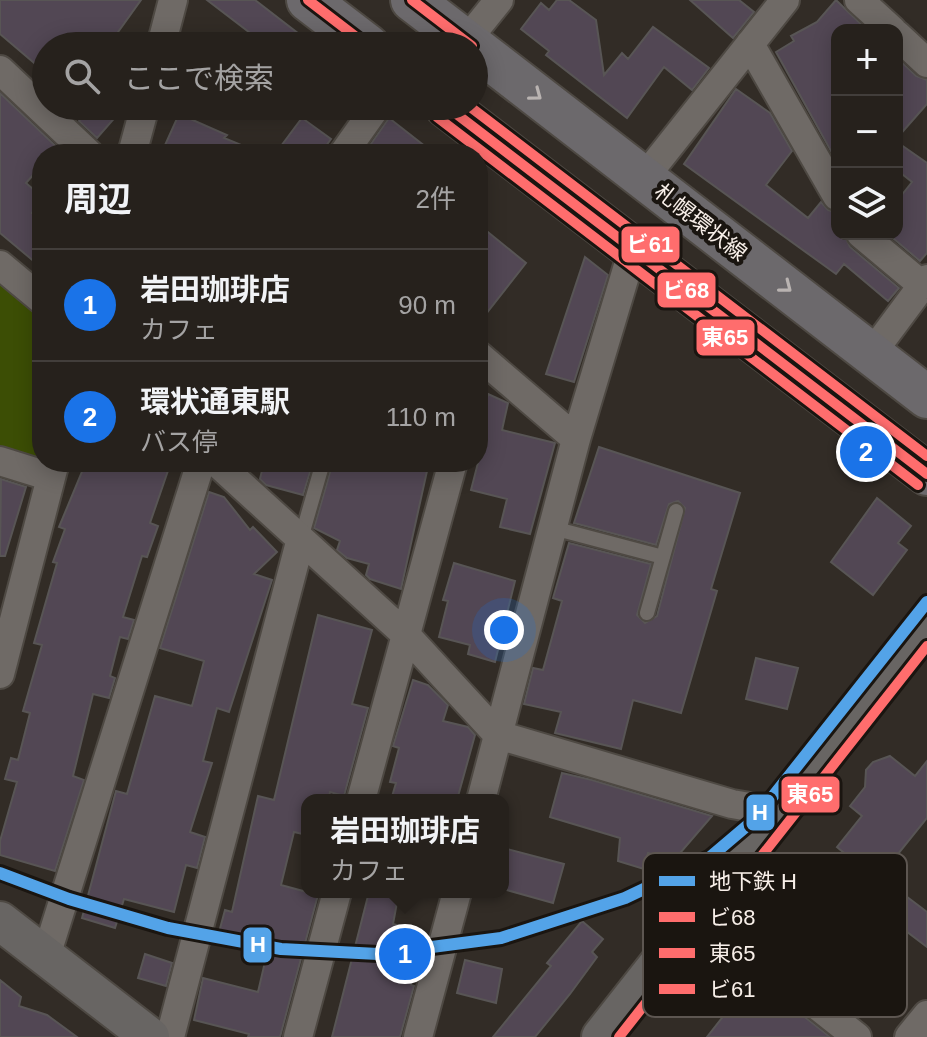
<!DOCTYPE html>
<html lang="ja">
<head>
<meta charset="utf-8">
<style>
	body { margin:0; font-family:Helvetica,"Noto Sans JP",sans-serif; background:#322e29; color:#f1f3f6 }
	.controls { position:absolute; right:24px; top:24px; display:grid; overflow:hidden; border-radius:16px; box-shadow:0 4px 20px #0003 }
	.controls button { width:72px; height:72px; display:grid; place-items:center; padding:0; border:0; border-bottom:2px solid #423e3b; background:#26211c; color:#f1f3f6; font:40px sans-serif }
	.you { position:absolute; left:504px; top:630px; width:28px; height:28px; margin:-20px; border:6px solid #fff; border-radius:50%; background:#1a73e8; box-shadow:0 0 0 12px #1a73e833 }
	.badge { display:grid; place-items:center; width:52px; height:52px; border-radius:50%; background:#1a73e8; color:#fff; font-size:26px; font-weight:700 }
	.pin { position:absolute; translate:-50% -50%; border:4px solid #fff; box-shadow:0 2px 8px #0006 }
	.popup { position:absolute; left:301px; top:794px; width:208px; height:104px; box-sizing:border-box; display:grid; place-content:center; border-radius:16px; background:#26211c; filter:drop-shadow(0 2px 6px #0005); font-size:26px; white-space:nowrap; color:#a4a3a3 }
	.popup b { font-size:30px; color:#f1f3f6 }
	.popup::after { content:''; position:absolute; left:50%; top:100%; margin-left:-16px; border:16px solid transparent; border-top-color:#26211c }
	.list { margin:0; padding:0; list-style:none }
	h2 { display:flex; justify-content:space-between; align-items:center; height:104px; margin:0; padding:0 32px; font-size:34px }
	h2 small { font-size:26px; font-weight:400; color:#a4a3a3 }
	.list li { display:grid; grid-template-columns:52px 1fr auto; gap:24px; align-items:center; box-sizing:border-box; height:112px; padding:0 32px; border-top:2px solid #423e3b }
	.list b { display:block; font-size:30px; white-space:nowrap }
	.list p { margin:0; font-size:26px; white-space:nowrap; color:#a4a3a3 }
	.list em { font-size:26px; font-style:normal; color:#a4a3a3 }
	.icon { flex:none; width:44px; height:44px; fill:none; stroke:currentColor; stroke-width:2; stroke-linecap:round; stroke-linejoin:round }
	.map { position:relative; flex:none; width:927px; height:1037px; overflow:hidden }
	.search { position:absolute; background:#26211c; box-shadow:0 4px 20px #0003; left:32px; top:32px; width:456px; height:88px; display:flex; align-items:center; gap:20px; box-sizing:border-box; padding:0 28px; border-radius:44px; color:#a4a3a3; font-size:30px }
	.panel { position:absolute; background:#26211c; box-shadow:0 4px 20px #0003; left:32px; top:144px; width:456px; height:328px; border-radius:32px }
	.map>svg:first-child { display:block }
	.green { fill:#3c4e05 }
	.building { fill:#524754; stroke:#585555; stroke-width:2 }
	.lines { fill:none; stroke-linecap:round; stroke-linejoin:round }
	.lane-casing { stroke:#4e4943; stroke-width:18 }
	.street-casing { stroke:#4e4943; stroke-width:32 }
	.secondary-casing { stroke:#4e4943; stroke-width:42 }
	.primary-casing { stroke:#4e4943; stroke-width:46 }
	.lane { stroke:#6f6a66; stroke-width:14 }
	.street { stroke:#6f6a66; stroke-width:28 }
	.secondary { stroke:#686563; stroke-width:38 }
	.primary { stroke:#6c696c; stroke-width:42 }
	.bus-1-casing { stroke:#1a1510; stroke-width:16 }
	.bus-2-casing { stroke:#1a1510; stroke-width:16 }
	.bus-3-casing { stroke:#1a1510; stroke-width:16 }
	.bus-1 { stroke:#ff6d6d; stroke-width:10 }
	.bus-2 { stroke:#ff6d6d; stroke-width:10 }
	.bus-3 { stroke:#ff6d6d; stroke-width:10 }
	.metro-1-casing { stroke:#1a1510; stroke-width:18 }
	.metro-1 { stroke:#53a3e8; stroke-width:12 }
	.oneway { stroke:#b9b3b1 }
	.labels { text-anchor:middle; stroke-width:8; stroke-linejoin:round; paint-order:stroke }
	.street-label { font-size:22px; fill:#f8efe9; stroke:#1a1510 }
	.key { fill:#1a1510; stroke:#5d5651; stroke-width:2 }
	.key-label { font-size:22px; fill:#f8efe9 }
	.line-badge { stroke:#1a1510; stroke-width:3 }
	.badge-label { font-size:22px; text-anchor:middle; font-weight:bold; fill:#fff }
</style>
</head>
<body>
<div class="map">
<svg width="927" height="1037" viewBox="0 0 927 1037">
	<rect width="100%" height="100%" fill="#322c26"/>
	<!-- green -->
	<path class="green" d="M0,282L42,316L40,459L0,449Z"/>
	<!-- building -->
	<path class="building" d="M0,0H141L108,46H46V73L0,34Z
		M207,0H255L299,34L290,46H267Z
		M557,0H569L596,20L604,75L622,53L628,59L653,27L709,68L692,90L664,67L627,118L546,55L549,51L521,29L541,3L549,10Z
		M690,0H739L754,12L733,38Z
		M836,0L867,30H837V162L776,52L794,41L791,36L817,22Z
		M897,58L916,76L927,80V104L897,138Z
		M736,89L770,113L792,151L766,185L808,218L821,202L828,210L837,213V234H844L850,247L899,288L888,301L844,264L836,274L684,164Z
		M0,93L64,154H42V165L26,183L42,197L32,213L42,221V268L0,233Z
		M91,106H125L97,138L79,121Z
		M179,114L227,135L224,138L263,154H161Z
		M302,118L331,139L320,154H291L281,146Z
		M389,118L435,154H364Z
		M897,142L927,163V253L920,261L888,234H897V201L912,182L897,170Z
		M478,224L526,263L478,324Z
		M585,257L608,275L574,382L546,374Z
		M488,394L508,403L502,430L555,443L530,534L500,527L507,499L471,490L487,428L480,426Z
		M599,447L740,493L711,589L717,591L681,713L633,700L621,749L555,733L561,712L524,704L533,668L543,670L562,601L553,598L569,543L651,564L637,615L645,623L657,616L685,508L678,501L669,504L656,545L574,523Z
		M86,462H171L150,523L158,526L147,557L142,556L123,617L134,620L128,639L120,637L110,676L115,678L109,698L93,694L73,776L84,780L55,871L0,855V841L17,782L5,779L11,758L18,760L30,713L23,711L42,645L34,643L57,563L53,562L65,529L59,527Z
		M264,462H285L309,469L313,462L303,495L266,485L260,479Z
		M333,462H429L401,589L370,579L366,575L369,564L347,558L337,550L340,541L314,528Z
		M1,479L26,487L5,556H0Z
		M209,492L224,497L250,530L253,527L277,552L254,574L272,580L229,712L217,708L203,761L212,763L190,832L205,837L197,868L186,865L174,912L124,899L115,928L82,918L116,791L127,794L155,696L192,706L204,661L160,648Z
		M877,498L911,526L898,543L907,550L873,595L831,562Z
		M454,563L515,581L495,662L468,654L470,645L439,637L448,601L443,600Z
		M318,615L372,630L352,704L368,708L344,796L330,792L328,800H307V835L294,832L281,885L318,895L280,1037H248L249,1034L194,1020L203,978L258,992L268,949L218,936L225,910L232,912L258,796L274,800Z
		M756,658L798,668L787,709L746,699Z
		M413,680L428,685L448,705L443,721L468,727L475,735L457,800H391L396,783L390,782L399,748L393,746Z
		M890,756L915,776L927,761V818L877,880L837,847L862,816L850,806L865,787L866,770L873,762Z
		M562,773L592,780L712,816L674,860L648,853L644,869L618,861L620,838L550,817Z
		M503,848L564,864L553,903L503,889Z
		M890,884L927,912V947L873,906Z
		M369,892H399L393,924L424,932L411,985L414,986L400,1037H332Z
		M582,921L603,939L592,952L597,957L570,994L535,1037H493L551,966L547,963Z
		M145,954L172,963L166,986L138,978Z
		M465,960L502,969L496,1003L457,993Z
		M754,977L830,1037H707Z
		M0,980L21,997L19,1006L47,1015L77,1037H0Z"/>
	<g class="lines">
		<!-- lane casing -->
		<g class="lane-casing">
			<path id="lane" d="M553,528L663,557
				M300,542L323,462
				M647,613L676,511"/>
		</g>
		<!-- street casing -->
		<g class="street-casing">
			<path id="street" d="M859,0L892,30
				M897,35L927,63
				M466,41L499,0
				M750,44L837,196
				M161,46L173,0
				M0,70L89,154
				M132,154L145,106
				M343,154L377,106
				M644,178L785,0
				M861,234L922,285
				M0,265L42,300
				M872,353L927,279
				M478,355L576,439
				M0,461L51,477
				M216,462L405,634L498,735L732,804L778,812
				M0,674L55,462
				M361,800L453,462
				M481,800L576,439L633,249
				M703,910L729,936L857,1037
				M46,956L201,462
				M170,1037L300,542
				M298,1037L337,892
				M418,1037L457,892
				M909,1037L927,1015"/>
		</g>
		<!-- secondary casing -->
		<g class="secondary-casing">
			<path id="secondary" d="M0,921L150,1037
				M601,1037L927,623"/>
		</g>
		<!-- primary casing -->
		<g class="primary-casing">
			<path id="primary" d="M308,0L368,46
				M412,0L472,46
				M474,47L927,397
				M446,106L927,474"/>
		</g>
		<!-- lane -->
		<use href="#lane" class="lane"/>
		<!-- street -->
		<use href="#street" class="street"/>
		<!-- secondary -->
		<use href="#secondary" class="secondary"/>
		<!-- primary -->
		<use href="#primary" class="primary"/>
		<!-- bus-1 casing -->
		<g class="bus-1-casing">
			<path id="bus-1" d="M308,0L368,46
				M412,0L472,46
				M446,106L927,474"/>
		</g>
		<!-- bus-2 casing -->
		<g class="bus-2-casing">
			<path id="bus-2" d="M437,117L918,485
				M619,1037L927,646"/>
		</g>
		<!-- bus-3 casing -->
		<g class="bus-3-casing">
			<path id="bus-3" d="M469,106L927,456"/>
		</g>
		<!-- bus-1 -->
		<use href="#bus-1" class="bus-1"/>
		<!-- bus-2 -->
		<use href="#bus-2" class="bus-2"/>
		<!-- bus-3 -->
		<use href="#bus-3" class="bus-3"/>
		<!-- metro-1 casing -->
		<g class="metro-1-casing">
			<path id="metro-1" d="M0,873L69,899L168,928L281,949L378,954L501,938L625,898L709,858L755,819L927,602"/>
		</g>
		<!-- metro-1 -->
		<use href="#metro-1" class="metro-1"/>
	</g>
	<!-- one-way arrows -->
	<defs><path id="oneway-chevron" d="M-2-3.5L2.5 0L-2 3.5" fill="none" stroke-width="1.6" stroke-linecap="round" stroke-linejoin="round" transform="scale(2)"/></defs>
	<g class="oneway">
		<use href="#oneway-chevron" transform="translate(536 95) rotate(37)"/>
		<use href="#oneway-chevron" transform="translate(786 287) rotate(38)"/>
	</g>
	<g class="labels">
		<!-- street labels -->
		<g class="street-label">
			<text transform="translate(701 222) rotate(38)" y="8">札幌環状線</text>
		</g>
	</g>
	<!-- legend -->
	<rect x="643" y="853" width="264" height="164" rx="12" class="key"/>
	<rect x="659" y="876" width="36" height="10" fill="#53a3e8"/>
	<rect x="659" y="912" width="36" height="10" fill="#ff6d6d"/>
	<rect x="659" y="948" width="36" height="10" fill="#ff6d6d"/>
	<rect x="659" y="984" width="36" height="10" fill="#ff6d6d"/>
	<g class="key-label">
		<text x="709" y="889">地下鉄 H</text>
		<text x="709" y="925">ビ68</text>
		<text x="709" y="961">東65</text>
		<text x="709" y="997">ビ61</text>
	</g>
	<g class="line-badge">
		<rect x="620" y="225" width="61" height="39" rx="8" fill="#ff6d6d"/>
		<rect x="656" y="271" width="61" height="38" rx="8" fill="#ff6d6d"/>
		<rect x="695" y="318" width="61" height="39" rx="8" fill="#ff6d6d"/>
		<rect x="780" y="775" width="61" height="39" rx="8" fill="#ff6d6d"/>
		<rect x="745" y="793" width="31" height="39" rx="8" fill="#53a3e8"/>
		<rect x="242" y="926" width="31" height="38" rx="8" fill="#53a3e8"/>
	</g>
	<g class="badge-label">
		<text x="650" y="252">ビ61</text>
		<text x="686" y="298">ビ68</text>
		<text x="725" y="345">東65</text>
		<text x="810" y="802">東65</text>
		<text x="760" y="820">H</text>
		<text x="258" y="952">H</text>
	</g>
</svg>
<div class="controls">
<button>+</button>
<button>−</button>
<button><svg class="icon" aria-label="layers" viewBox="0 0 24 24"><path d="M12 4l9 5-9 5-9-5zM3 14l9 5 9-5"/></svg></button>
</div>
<div class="you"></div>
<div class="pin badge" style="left:405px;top:954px">1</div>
<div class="popup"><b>岩田珈琲店</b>カフェ</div>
<div class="pin badge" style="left:866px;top:452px">2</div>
<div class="search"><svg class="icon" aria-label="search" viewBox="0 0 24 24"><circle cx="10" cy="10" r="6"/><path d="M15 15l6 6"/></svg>ここで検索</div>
<section class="panel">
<h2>周辺<small>2件</small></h2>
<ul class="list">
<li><span class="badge">1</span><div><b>岩田珈琲店</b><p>カフェ</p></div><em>90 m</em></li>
<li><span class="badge">2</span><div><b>環状通東駅</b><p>バス停</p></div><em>110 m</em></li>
</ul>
</section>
</div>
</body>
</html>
